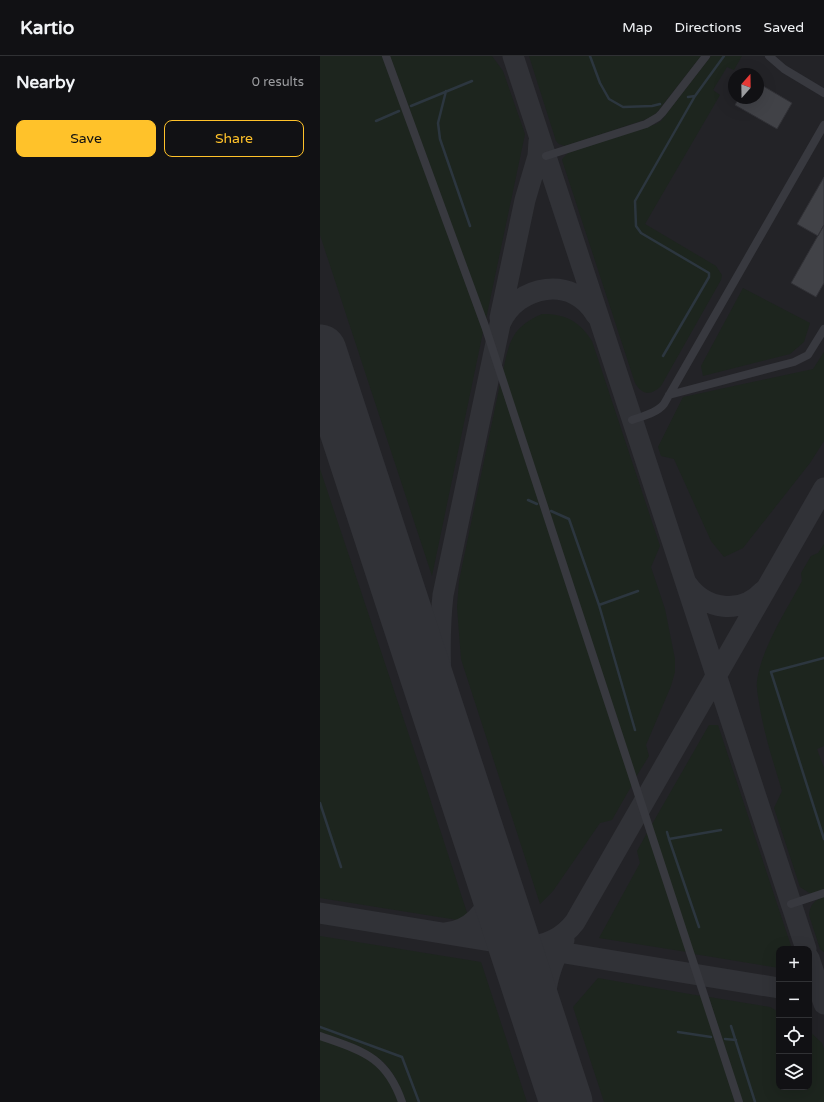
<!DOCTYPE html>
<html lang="en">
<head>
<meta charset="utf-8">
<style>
	body { margin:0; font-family:"Varela Round",sans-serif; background:#1a1a1d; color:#f1f3f6 }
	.controls { position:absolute; right:12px; bottom:12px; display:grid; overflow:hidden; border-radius:8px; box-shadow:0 4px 16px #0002 }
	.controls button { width:36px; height:36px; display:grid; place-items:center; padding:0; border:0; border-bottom:1px solid #303134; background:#111114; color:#f1f3f6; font:20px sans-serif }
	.compass { position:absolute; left:408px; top:12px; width:36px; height:36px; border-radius:50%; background:#111114; box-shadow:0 4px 16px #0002; rotate:20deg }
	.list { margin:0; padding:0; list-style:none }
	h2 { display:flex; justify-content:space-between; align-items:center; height:52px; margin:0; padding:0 16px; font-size:17px }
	h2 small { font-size:13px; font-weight:400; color:#9c9da0 }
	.actions { display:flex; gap:8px; padding:12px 16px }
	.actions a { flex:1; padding:9px 0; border:1px solid #ffc22a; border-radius:8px; text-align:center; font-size:14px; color:#ffc22a }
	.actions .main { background:#ffc22a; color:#111 }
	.icon { flex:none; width:22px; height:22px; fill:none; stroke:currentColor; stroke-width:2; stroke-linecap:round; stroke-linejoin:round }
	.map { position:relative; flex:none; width:504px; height:1046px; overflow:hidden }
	header { display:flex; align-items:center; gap:24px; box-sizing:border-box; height:56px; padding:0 20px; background:#111114; border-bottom:1px solid #303134 }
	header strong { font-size:19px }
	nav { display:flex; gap:22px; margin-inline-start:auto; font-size:14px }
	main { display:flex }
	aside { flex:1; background:#111114 }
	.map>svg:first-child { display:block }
	.built { fill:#232327; fill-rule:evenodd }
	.green { fill:#1d251e }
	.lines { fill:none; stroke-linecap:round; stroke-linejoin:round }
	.stream { stroke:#2c363f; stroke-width:2.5 }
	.taxiway { stroke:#313237; stroke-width:21 }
	.runway { stroke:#313237; stroke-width:53 }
	.building { fill:#414247; stroke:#313136 }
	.minor { stroke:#38393f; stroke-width:8 }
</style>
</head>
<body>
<header>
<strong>Kartio</strong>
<nav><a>Map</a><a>Directions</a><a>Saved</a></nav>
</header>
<main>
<aside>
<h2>Nearby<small>0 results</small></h2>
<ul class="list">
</ul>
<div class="actions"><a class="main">Save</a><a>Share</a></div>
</aside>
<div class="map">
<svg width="504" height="1046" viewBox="0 0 504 1046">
	<rect width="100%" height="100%" fill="#17171a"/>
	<!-- built -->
	<path class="built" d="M0,0H504V1046H0ZM414,18H438V42H414ZM459,893H489V1031H459Z"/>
	<!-- green -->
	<path class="green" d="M0,0H63L163,276L112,520L0,179Z
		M70,0H172L183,15L205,78L166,263Z
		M209,0H381L338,55L333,60L324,64L245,90L239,88L236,85Z
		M391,0H422L414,14L407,11L393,34L400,39L325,168L396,210L402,219L401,224L341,330C331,340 322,339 315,327L242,104L243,102L248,97L336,68L341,65Z
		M423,232L490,267L484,286L470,298L383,320L381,310Z
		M222,258C246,258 259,265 272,285L340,490L331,511L345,553L355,603V616L351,630L326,689L329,700L316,721L183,315C189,286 192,271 222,258Z
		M504,296V385L490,407L423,492L404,501L391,485L354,403L341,400L338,391L363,341L493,313Z
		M180,328L312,729L292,764L280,767L233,835L220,848L141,603L137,551L139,525Z
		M0,413L102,718L150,866L0,842Z
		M504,488V690L497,693L504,712V833L491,838L480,831L454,752L462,735C454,708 445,681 440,653C439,644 436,634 437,625C441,593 467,553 482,525L481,517L491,500L498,497Z
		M389,669H398L472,893H459V912L374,898L331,770Z
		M327,777L367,896L279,882L320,807L317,795Z
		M504,841V896L500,893L489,859C490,849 494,844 504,841Z
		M0,880L161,906L207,1046H85C82,1037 79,1028 74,1020C59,993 27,987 0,977Z
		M278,922L381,940L415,1046H284L253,951Z
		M389,941L450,951L457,955L459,953V1031H489V975L502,987L504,993V1046H422Z
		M0,983C24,992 53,998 67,1020C72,1028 76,1038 79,1046H0Z"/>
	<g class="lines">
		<!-- stream -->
		<path class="stream" d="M270,0L280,27L289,43L303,51L332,50L340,48
			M126,35L118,67L120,83L150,170
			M368,41L375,40L404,0
			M91,50L152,25
			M56,65L79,55
			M343,300L389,221V217L321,177L316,170L315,145L375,40
			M208,444L217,448
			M231,455L249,463L279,549L315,674
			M279,549L318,535
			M504,602L451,616L504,783
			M0,747L21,811
			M347,776L349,783
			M379,871L349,783L401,774
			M411,970L435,1046
			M0,971L82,1001L99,1046
			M358,976L391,981
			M405,983L416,984"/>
		<!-- taxiway -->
		<path class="taxiway" d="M193,0L486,893
			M180,262L205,144L218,100L219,85
			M367,528C385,554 421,559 443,535
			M123,670C121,625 118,584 123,539L180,268C197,228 254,219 276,259
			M184,856L203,881L219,891
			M0,857L459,932
			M125,877C149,875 169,856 171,832C171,823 169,815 168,806
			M244,884C210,945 228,981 245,1043
			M203,890C225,891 242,883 255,866L504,432
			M489,902L504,948"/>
		<!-- runway -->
		<path class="runway" d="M0,295L246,1046"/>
	</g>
	<!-- building -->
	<path class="building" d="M438,27L472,47L457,73L415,49L419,42H438Z
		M504,121V169L498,180L477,168Z
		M504,169V227L496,241L471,227Z"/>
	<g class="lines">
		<!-- minor -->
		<path class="minor" d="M66,0L165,270L419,1046
			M449,0L464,13L504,37
			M226,100L326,68L338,61L342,57L386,0
			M349,339L474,306L488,299L504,273
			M312,364C323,360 337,357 344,348L504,69
			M471,848L504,837
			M0,980C42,995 66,1000 82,1046"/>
	</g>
</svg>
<div class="controls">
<button>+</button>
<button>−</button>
<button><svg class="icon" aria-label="locate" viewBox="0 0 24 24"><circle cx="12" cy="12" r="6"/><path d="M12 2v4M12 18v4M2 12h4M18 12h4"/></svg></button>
<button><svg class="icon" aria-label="layers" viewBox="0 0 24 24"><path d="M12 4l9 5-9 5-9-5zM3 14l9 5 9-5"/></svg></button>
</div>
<svg class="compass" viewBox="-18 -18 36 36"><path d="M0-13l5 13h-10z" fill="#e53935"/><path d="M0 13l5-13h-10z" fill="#9c9da0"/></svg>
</div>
</main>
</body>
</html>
